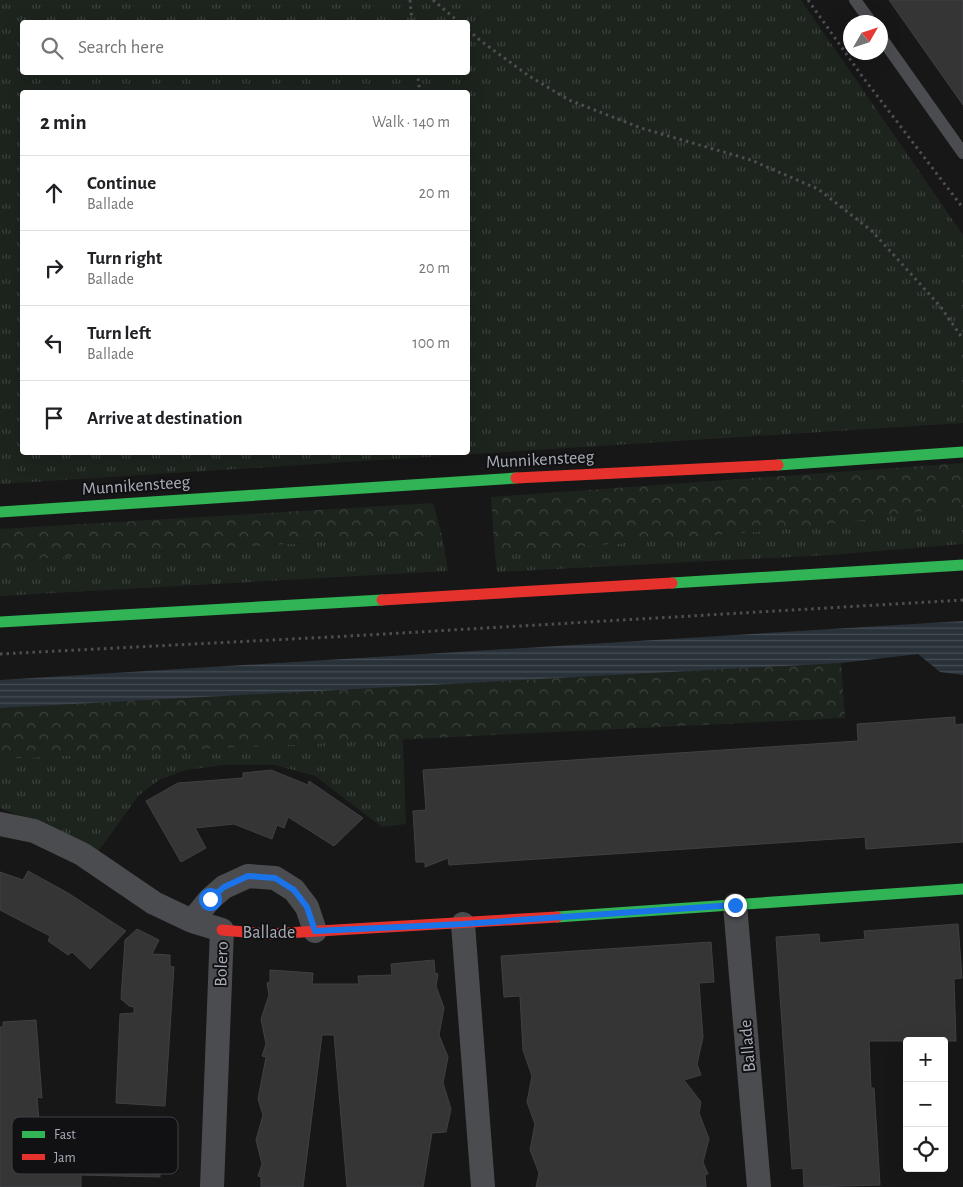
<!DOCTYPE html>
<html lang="en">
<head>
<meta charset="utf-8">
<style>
	body { margin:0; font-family:"Alegreya Sans",sans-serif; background:#f6f6f6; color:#202124 }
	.controls { position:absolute; right:15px; bottom:15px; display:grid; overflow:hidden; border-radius:5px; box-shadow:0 5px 20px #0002 }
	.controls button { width:45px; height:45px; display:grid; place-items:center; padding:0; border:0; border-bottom:1px solid #e0e0e0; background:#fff; color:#202124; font:25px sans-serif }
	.compass { position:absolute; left:843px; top:15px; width:45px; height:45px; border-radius:50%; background:#fff; box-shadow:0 5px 20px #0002; rotate:51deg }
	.stop { position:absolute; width:15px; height:15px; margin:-11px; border:4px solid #1a73e8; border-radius:50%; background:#fff }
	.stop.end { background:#1a73e8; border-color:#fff; box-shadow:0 1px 5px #0008 }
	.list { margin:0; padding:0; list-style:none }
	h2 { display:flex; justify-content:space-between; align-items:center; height:65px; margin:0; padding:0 20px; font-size:21px }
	h2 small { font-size:16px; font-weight:400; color:#757577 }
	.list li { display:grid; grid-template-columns:32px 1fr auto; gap:15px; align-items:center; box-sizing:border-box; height:75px; padding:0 20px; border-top:1px solid #e0e0e0 }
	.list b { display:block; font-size:19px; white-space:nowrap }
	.list p { margin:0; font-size:16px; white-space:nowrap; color:#757577 }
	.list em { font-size:16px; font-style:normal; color:#757577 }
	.icon { flex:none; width:28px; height:28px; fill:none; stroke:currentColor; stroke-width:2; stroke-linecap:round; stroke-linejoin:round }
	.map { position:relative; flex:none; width:963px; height:1187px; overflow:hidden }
	.search { position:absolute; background:#fff; box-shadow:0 5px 20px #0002; left:20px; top:20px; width:450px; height:55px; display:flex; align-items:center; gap:12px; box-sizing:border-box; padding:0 18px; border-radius:5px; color:#757577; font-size:19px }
	.panel { position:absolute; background:#fff; box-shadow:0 5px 20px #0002; left:20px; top:90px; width:450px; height:365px; border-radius:5px }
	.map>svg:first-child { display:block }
	.grass { fill:url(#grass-tufts); fill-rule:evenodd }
	.forest { fill:url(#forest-crowns) }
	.water { fill:url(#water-rules) }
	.building { fill:#353536; stroke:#3f4043 }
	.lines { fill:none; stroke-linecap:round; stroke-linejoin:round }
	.path { stroke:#4d4e52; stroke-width:3; stroke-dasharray:2.5 4; stroke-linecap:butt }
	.lane { stroke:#4b4c50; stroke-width:12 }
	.street { stroke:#4b4c50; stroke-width:24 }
	.fast { stroke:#30b455; stroke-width:11 }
	.jam { stroke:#e5322d; stroke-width:11 }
	.route { stroke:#1a73e8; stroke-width:6 }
	.labels { text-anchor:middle; stroke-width:4; stroke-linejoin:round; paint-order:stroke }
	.street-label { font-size:18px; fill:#a8adb8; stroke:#111113 }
	.key { fill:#111113; stroke:#3e4045; stroke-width:1 }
	.key-label { font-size:14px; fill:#a8adb8 }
</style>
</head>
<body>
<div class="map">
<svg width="963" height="1187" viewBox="0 0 963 1187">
	<defs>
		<pattern id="grass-tufts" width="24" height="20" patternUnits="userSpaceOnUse" patternTransform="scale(1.25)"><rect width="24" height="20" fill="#1d241e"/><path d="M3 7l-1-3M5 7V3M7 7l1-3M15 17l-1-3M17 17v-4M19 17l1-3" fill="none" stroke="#3b413d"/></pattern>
		<pattern id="forest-crowns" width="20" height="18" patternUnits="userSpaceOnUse" patternTransform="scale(1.25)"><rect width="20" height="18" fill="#1d241e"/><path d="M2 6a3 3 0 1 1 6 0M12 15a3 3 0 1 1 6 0" fill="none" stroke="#3b413d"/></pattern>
		<pattern id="water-rules" width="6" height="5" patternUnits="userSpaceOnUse" patternTransform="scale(1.25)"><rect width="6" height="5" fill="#2a3239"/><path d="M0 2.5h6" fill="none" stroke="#464d54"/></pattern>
	</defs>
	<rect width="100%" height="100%" fill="#171717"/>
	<!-- grass -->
	<path class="grass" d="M0,0H801L963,235V423L0,484ZM468,22V72H22V22ZM22,92H468V452H22Z
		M963,502V544L830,555L497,572L495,554L810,527L961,506Z
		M442,535L448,571L0,596V561Z
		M403,739L406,824L382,827L315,776L275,765H224L186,770L159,780L138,796L93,859L48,828L0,808V759Z"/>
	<!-- forest -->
	<path class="forest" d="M963,463V502L961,506L810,527L495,554L491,497Z
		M433,503L442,535L0,561V529Z
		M841,663L845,718L0,759V708Z"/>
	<!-- water -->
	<path class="water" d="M963,621V675L940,672L918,654L841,663L0,708V680Z"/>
	<!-- building -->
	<path class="building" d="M889,0H963V105Z
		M955,717V725L963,724V842L866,849L865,837L449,865L448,858L425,867V862H416L413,811L426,810L423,770L858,741L857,724Z
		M271,770L308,785L309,781L363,818L334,846L288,817L284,828L277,825L272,839L234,824L195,828L206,848L181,862L146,801L178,783L243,778V773Z
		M28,871L68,893L126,931L90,969L72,952L68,955L48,941L50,936L0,910V872L23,880Z
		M958,924L962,978L954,979L956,1041H869L871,1088H874L880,1185L804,1187L803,1168L792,1169L776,937L819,934L820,943L865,939L864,931Z
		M137,929L159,940L152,954L170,955V966L174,967L165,1106L116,1103L120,1014L134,1013V1007L129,1006L121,999L125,940Z
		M711,942L714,982L699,983L703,1037L697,1064L701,1075L684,1080L701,1102L699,1113L709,1139L703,1162L708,1174L705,1175L706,1187H536L539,1173L530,1150L535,1124L527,1102L532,1076L523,1050L520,996L504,997L501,956Z
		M434,960L435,973L438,974L436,986L444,1008L439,1035L448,1057L443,1083L451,1109L446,1132L432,1133L423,1187H347L334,1035H322L303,1187H261V1177L258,1176L262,1164L256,1140L263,1115L258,1099L266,1057L262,1056L266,1044L261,1019L269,995L267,983L270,982V970L313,973L312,984H359L358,976L392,975L391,964Z
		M36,1020L42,1098L37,1097L41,1144L164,1141V1166H160V1177L81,1175V1187H0V1027H3V1022Z"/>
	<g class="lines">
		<!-- path -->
		<path class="path" d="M410,0L412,22
			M433,0L459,22
			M808,0L862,76L963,208
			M468,30L481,41L529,76L569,100L641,128L751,160L818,189L872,231L940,306L963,339
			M417,72L420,92
			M0,654L350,636L963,600"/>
		<!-- lane -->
		<path class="lane" d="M855,0L871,22
			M880,36L963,153"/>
		<!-- street -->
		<path class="street" d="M0,824L34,831L82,854L154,903L192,921L222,930L212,1187
			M735,905L759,1187
			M192,921L210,899L224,887L248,876L275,878L294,890L307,907L315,931
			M463,924L483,1187"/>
		<!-- fast -->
		<path class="fast" d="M778,465L963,452
			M0,512L516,478
			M672,583L963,565
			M0,622L382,600
			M557,917L963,889"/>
		<!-- jam -->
		<path class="jam" d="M516,478L778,465
			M382,600L672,583
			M222,930L268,934L557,917"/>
	</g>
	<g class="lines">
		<!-- route -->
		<path class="route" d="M210,899L224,887L248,876L275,878L294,890L307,907L315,931L463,924L735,905"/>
	</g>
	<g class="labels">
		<!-- street labels -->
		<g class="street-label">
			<text transform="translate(540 459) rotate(-3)" y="6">Munnikensteeg</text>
			<text transform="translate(136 485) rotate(-4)" y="6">Munnikensteeg</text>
			<text x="269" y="938">Ballade</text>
			<text transform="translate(221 964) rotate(-88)" y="6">Bolero</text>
			<text transform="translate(747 1046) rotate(-95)" y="6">Ballade</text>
		</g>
	</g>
	<!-- legend -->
	<rect x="12" y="1117" width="166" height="57" rx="8" class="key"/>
	<rect x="22" y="1131" width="23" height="7" fill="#30b455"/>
	<rect x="22" y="1154" width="23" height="6" fill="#e5322d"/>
	<g class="key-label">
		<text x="54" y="1139">Fast</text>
		<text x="54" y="1162">Jam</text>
	</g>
</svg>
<div class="controls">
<button>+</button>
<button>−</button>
<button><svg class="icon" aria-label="locate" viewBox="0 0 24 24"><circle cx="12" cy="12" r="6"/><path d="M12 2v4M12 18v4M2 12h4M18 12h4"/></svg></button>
</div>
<svg class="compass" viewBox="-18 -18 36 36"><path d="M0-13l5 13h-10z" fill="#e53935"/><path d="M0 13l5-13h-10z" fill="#757577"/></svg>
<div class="stop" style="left:210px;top:899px"></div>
<div class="stop end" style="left:735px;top:905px"></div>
<div class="search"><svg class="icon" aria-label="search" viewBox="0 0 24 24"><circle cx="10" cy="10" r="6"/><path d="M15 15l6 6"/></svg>Search here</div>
<section class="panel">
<h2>2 min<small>Walk · 140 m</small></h2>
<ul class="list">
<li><svg class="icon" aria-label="ahead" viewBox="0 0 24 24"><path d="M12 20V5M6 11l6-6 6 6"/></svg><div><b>Continue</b><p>Ballade</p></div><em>20 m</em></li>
<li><svg class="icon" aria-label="right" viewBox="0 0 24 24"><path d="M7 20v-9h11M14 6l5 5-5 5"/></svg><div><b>Turn right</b><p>Ballade</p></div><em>20 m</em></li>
<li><svg class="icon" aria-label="left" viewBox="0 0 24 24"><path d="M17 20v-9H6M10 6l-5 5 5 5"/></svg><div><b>Turn left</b><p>Ballade</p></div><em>100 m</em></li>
<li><svg class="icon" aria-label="arrive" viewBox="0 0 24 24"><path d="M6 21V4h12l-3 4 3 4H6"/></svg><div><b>Arrive at destination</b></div></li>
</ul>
</section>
</div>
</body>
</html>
